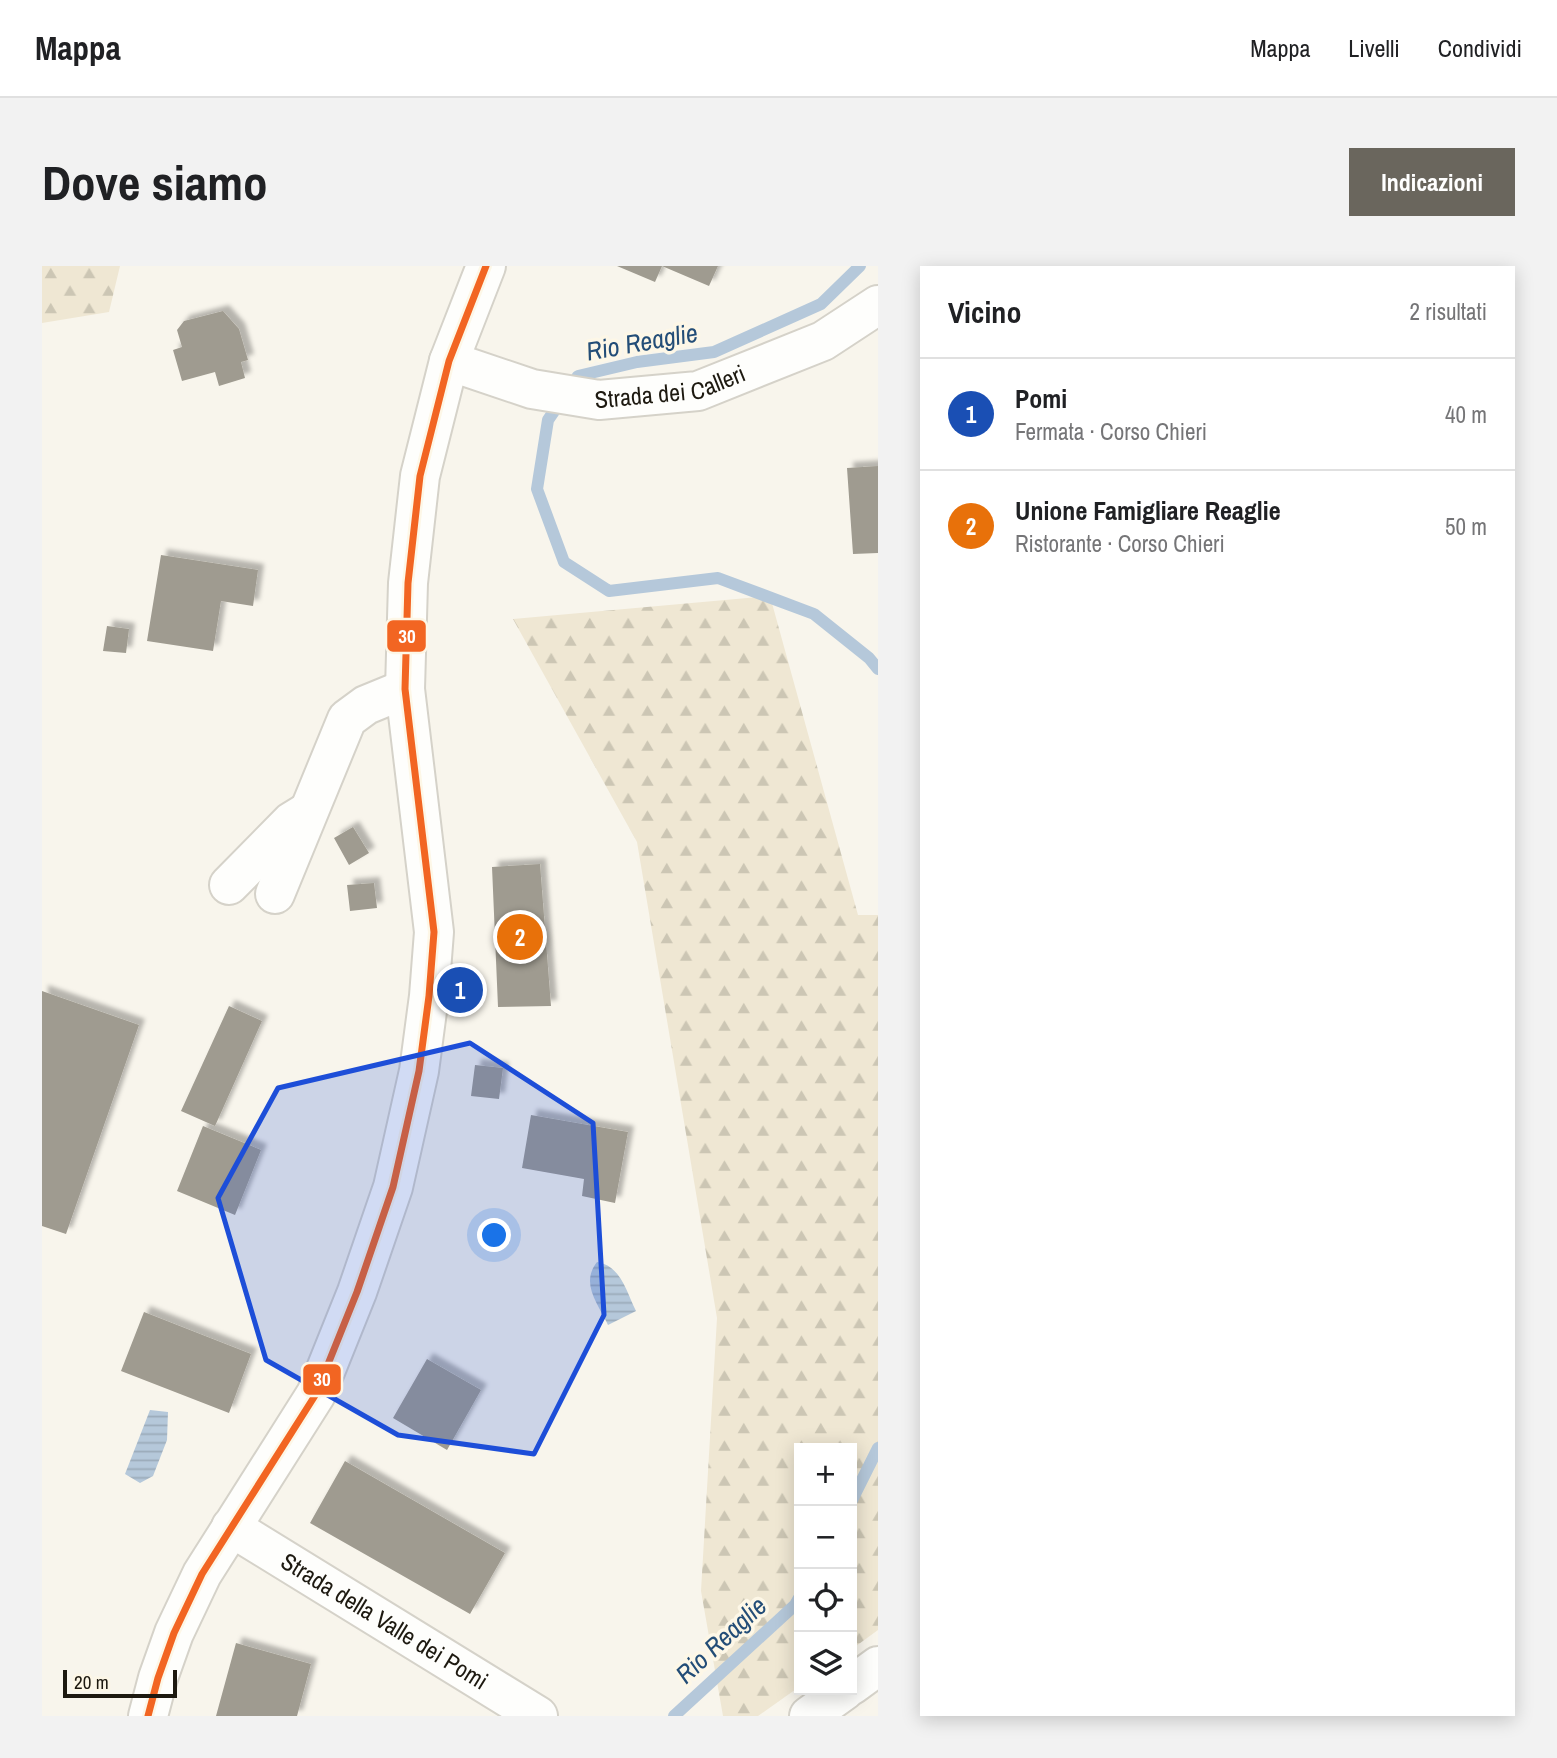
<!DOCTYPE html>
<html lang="it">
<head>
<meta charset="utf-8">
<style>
	body { margin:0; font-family:"Archivo Narrow",sans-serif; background:#f2f2f2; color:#202124 }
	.controls { position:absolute; right:21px; bottom:21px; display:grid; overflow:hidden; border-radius:0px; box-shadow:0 4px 18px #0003 }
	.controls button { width:63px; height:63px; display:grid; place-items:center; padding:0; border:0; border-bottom:2px solid #e0e0e0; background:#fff; color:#202124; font:35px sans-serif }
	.scale { position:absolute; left:21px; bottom:18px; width:114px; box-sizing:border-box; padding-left:7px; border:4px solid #1d1910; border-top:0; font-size:19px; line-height:24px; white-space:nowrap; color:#1d1910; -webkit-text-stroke:5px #fdf7e7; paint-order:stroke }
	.you { position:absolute; left:453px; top:970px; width:24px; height:24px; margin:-18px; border:5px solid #fff; border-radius:50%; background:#1a73e8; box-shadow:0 0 0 10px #1a73e833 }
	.badge { display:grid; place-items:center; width:46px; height:46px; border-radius:50%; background:#6a665d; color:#fff; font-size:23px; font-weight:700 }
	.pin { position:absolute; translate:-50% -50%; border:4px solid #fff; box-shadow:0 2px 7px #0006 }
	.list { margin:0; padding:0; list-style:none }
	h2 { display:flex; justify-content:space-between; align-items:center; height:91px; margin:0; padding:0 28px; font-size:30px }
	h2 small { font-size:23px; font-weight:400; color:#757577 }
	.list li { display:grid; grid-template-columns:46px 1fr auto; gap:21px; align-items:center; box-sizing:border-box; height:112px; padding:0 28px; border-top:2px solid #e0e0e0 }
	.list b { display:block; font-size:26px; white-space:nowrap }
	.list p { margin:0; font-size:23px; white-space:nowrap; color:#757577 }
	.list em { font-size:23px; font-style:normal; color:#757577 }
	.icon { flex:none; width:38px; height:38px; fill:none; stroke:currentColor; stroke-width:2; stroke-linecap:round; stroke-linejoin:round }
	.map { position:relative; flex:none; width:836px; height:1450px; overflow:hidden; border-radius:0px }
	header { display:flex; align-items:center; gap:42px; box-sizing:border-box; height:98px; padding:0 35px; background:#fff; border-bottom:2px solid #e0e0e0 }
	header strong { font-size:33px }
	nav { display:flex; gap:38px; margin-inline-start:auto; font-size:24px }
	.intro { display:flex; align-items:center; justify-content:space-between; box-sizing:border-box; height:168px; padding:0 42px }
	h1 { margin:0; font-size:49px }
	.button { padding:18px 32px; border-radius:0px; background:#6a665d; color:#fff; font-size:24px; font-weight:700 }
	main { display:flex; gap:42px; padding:0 42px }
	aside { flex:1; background:#fff; border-radius:0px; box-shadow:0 4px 18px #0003 }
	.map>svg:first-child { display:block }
	.forest { fill:url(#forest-firs) }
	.water { fill:url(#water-rules) }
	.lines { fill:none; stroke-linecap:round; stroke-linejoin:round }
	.stream { stroke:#b5c8da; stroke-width:12 }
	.building { fill:#9f9b90; filter:url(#shadow) }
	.street-casing { stroke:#d5d2c9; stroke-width:42 }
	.secondary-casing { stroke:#d5d2c9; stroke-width:42 }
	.street { stroke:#fefefc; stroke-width:38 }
	.secondary { stroke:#fefefc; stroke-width:38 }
	.bus-1-casing { stroke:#fdf7e7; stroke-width:12 }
	.bus-1 { stroke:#f26522; stroke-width:7 }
	.marked { fill:#1d4ed8; fill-opacity:0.2; stroke:#1d4ed8; stroke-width:5; stroke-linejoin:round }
	.labels { text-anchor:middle; stroke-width:7; stroke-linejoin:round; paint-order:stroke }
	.street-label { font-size:24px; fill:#1d1910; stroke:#fdf7e7 }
	.water-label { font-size:26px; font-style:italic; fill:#234d77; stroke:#fdf7e7 }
	.line-badge { stroke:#fdf7e7; stroke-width:2.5 }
	.badge-label { font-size:19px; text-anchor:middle; font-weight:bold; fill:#fff }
</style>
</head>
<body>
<header>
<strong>Mappa</strong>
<nav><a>Mappa</a><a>Livelli</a><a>Condividi</a></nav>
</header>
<div class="intro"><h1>Dove siamo</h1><a class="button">Indicazioni</a></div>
<main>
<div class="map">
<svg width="836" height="1450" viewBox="0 0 836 1450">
	<defs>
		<pattern id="forest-firs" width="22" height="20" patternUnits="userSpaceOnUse" patternTransform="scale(1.75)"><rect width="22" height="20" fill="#efe7d3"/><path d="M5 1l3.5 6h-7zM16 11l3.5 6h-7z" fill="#ccc6b4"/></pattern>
		<pattern id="water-rules" width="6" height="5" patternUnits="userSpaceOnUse" patternTransform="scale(1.75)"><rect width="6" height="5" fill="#b5c8da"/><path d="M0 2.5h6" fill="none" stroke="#9babba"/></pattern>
		<filter id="shadow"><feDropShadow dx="6" dy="-6" stdDeviation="2" flood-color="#0004"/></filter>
	</defs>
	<rect width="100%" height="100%" fill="#f8f5ec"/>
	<!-- forest -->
	<path class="forest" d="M0,0H78L67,46L0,57Z
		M728,330L816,649H836V1364L810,1383V1182H757V1421L716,1450H681L659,1325L675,1052L595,576L471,353Z"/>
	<!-- water -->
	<path class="water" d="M555,996C579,1000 584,1025 594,1045L566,1059C556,1037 538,1018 555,996Z
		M108,1144L126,1146L125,1174L111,1210L98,1217L83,1208Z"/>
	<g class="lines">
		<!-- stream -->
		<path class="stream" d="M818,0L779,38L672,86L595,96L536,110L506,154L495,223L522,296L567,325L676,312L772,348L827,392L836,403
			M810,1234L836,1182
			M632,1450L753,1339L757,1332"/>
	</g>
	<!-- building -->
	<path class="building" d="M575,0H676L667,20L620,0L613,16Z
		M181,45L197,63L206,94L199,96L203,112L177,120L173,106L140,115L131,84L140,81L135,64L142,55Z
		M836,200V287L811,288L805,202Z
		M119,289L216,304L211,340L179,335L171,385L105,375Z
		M65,360L87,363L84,387L61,385Z
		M311,561L327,587L307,599L292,572Z
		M498,598L509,740L456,741L450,601Z
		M332,617L335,642L308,645L305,619Z
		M0,725L97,759L24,968L0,960Z
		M187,740L220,755L173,860L139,845Z
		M433,799L461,802L457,833L429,830Z
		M489,849L586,866L573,937L540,930L542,913L480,902Z
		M161,860L219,884L193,949L135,925Z
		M102,1046L209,1088L187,1147L79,1105Z
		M385,1093L439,1124L405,1184L351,1152Z
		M303,1195L463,1287L428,1348L268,1257Z
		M194,1377L269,1398L255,1450H174Z"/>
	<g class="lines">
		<!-- street casing -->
		<g class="street-casing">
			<g id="street">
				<path id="s1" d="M407,95L490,123L557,134L656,125L781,75L836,39"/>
				<path d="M187,619L249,556L262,548"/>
				<path d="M233,628L305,453L324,439L363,423"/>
				<path id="s2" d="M189,1261L496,1450"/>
				<path d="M810,1419L836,1400"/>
				<path d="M767,1450L803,1424"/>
			</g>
		</g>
		<!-- secondary casing -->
		<g class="secondary-casing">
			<path id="secondary" d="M106,1450L116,1412L132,1367L160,1308L274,1128L315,1026L351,921L377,805L387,730L392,666L363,423L366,317L378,210L407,95L444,0"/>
		</g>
		<!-- street -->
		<use href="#street" class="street"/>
		<!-- secondary -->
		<use href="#secondary" class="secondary"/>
		<!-- bus-1 casing -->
		<g class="bus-1-casing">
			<path id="bus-1" d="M106,1450L116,1412L132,1367L160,1308L274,1128L315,1026L351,921L377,805L387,730L392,666L363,423L366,317L378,210L407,95L444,0"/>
		</g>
		<!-- bus-1 -->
		<use href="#bus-1" class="bus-1"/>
	</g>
	<!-- marked area -->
	<path class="marked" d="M428,777L551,857L562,1049L492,1188L356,1169L224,1094L176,932L236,822Z"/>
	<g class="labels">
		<!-- street labels -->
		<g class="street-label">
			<text dy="8" stroke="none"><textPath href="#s1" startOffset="228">Strada dei Calleri</textPath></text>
			<text dy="8" stroke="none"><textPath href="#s2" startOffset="180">Strada della Valle dei Pomi</textPath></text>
		</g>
		<!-- water labels -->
		<g class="water-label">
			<text transform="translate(600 76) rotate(-10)" y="9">Rio Reaglie</text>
			<text transform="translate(679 1374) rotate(-43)" y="9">Rio Reaglie</text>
		</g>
	</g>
	<g class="line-badge">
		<rect x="344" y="353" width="41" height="34" rx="7" fill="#f26522"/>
		<rect x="260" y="1097" width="40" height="33" rx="7" fill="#f26522"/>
	</g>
	<g class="badge-label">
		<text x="365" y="377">30</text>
		<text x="280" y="1120">30</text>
	</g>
</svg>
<div class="controls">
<button>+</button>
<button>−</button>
<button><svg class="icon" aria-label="locate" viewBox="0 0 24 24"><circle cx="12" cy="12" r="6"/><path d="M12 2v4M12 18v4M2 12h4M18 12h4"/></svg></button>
<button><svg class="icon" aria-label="layers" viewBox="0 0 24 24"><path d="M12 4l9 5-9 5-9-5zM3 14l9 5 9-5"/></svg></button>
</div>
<div class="scale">20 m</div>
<div class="you"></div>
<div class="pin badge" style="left:418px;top:724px;background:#1a4fb4">1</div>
<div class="pin badge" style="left:478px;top:671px;background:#e8710a">2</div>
</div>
<aside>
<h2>Vicino<small>2 risultati</small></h2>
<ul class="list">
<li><span class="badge" style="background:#1a4fb4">1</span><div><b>Pomi</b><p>Fermata · Corso Chieri</p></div><em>40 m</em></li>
<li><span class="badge" style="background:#e8710a">2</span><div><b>Unione Famigliare Reaglie</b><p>Ristorante · Corso Chieri</p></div><em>50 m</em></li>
</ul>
</aside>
</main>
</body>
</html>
